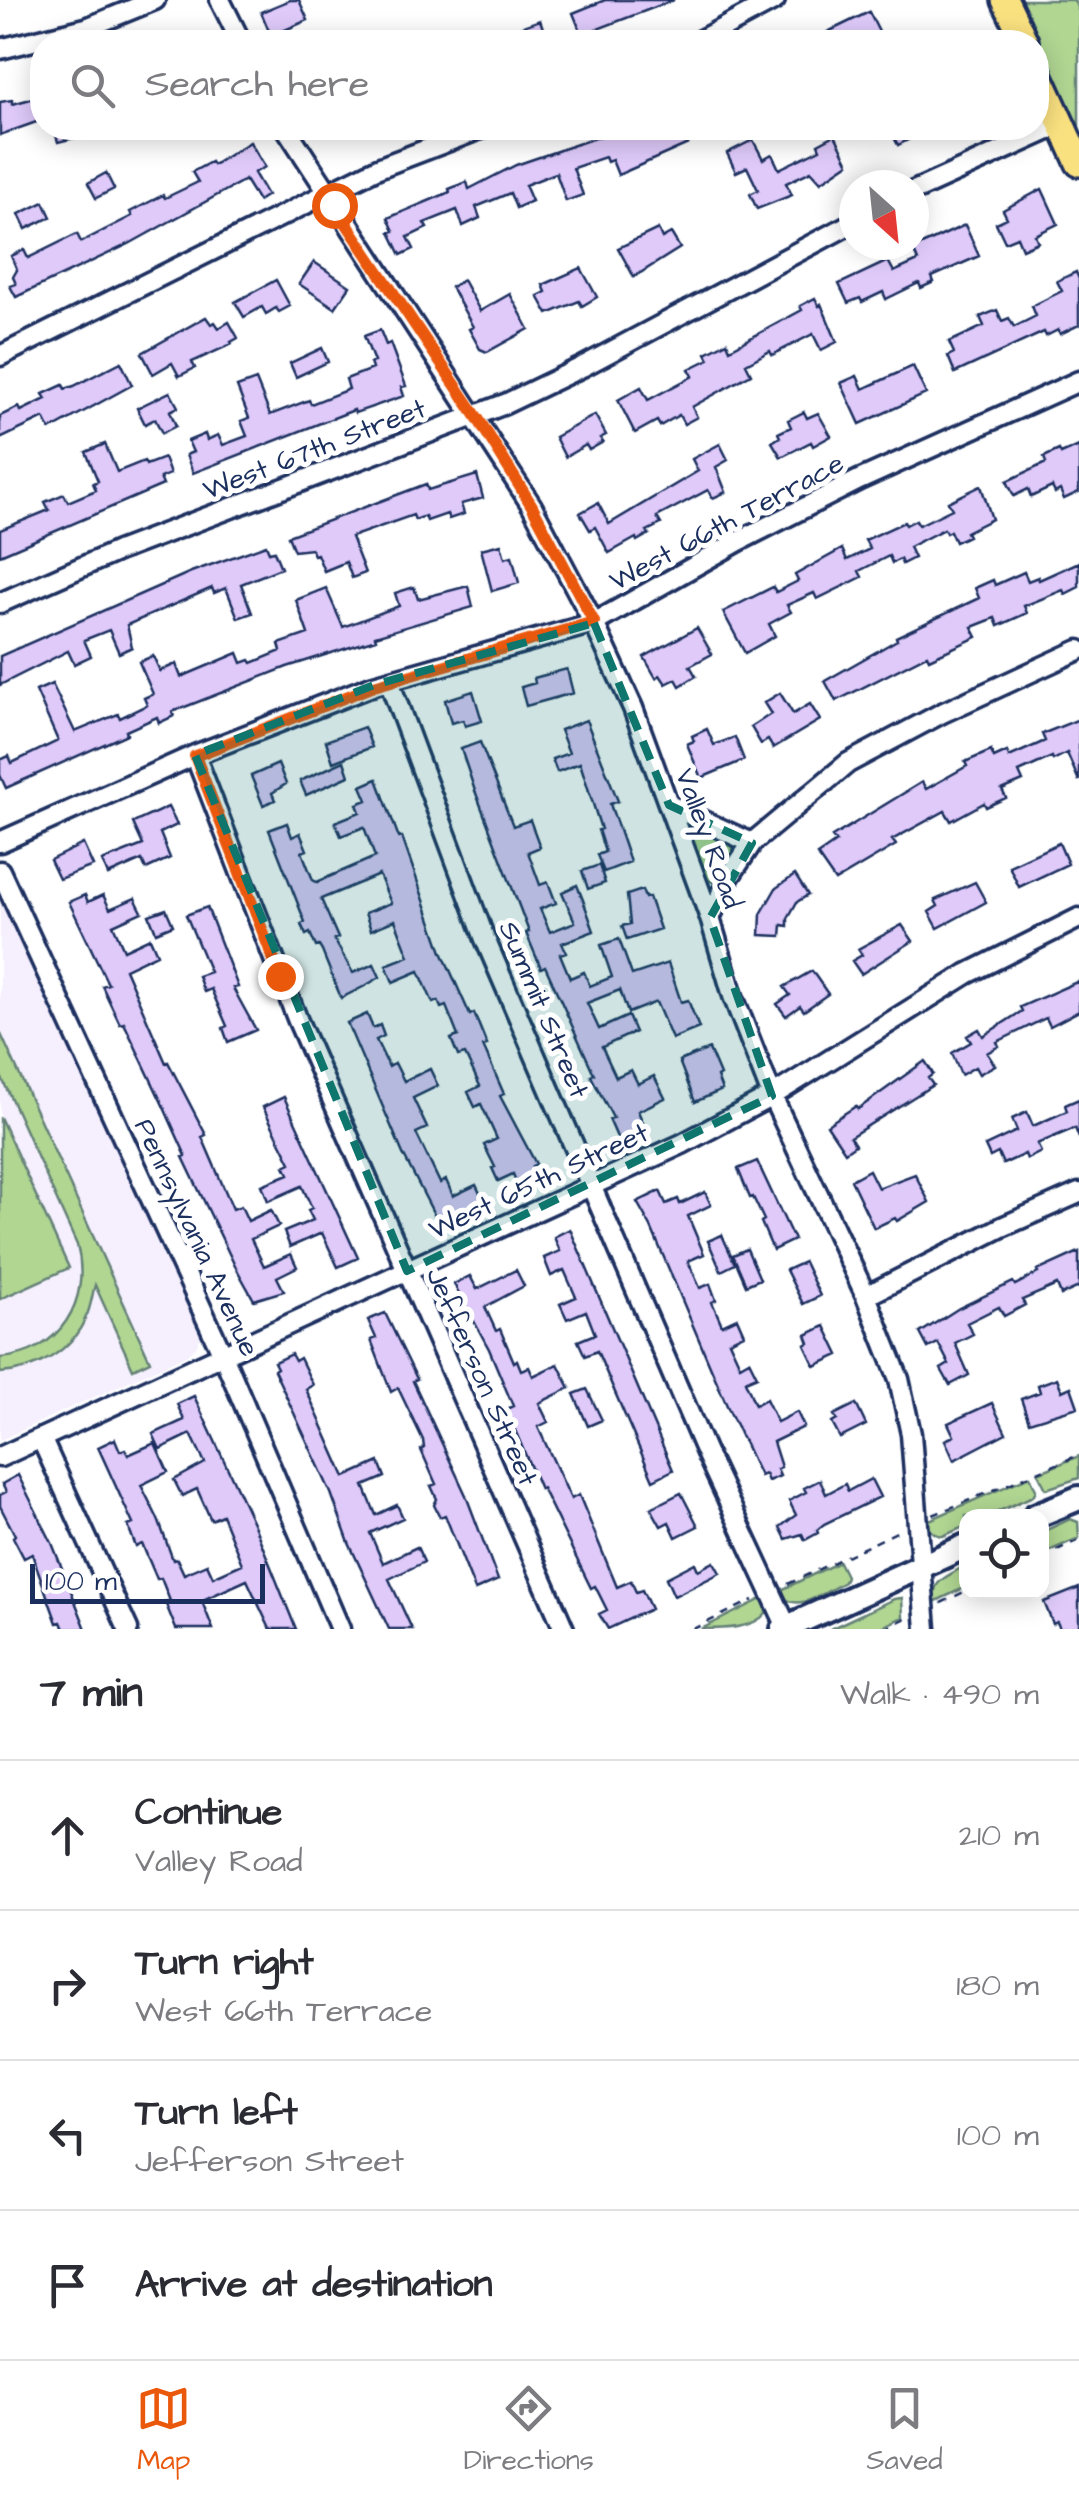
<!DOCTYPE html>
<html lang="en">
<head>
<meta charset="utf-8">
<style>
	body { margin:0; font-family:"Architects Daughter",sans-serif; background:#f7f7f7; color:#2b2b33 }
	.controls { position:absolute; right:30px; bottom:30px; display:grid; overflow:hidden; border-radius:20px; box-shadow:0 5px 25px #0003 }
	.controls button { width:90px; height:90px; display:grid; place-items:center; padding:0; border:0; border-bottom:2px solid #e1e1e2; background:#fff; color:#2b2b33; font:50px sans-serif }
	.compass { position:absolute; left:839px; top:170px; width:90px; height:90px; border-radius:50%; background:#fff; box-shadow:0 5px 25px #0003; rotate:153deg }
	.scale { position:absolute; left:30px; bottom:25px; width:235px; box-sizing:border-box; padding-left:10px; border:5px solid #1b2f5e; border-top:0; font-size:28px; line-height:35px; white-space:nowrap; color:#1b2f5e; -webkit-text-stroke:8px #fff; paint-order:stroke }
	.stop { position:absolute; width:30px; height:30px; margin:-22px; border:8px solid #ea580c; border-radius:50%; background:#fff }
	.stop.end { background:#ea580c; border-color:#fff; box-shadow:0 2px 10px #0008 }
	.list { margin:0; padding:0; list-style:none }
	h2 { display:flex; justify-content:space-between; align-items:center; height:130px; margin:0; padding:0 40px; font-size:42px }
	h2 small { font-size:32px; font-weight:400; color:#7c7c81 }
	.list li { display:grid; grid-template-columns:65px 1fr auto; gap:30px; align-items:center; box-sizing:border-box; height:150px; padding:0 40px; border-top:2px solid #e1e1e2 }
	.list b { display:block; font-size:38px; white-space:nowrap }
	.list p { margin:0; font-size:32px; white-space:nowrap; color:#7c7c81 }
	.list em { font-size:32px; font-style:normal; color:#7c7c81 }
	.icon { flex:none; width:55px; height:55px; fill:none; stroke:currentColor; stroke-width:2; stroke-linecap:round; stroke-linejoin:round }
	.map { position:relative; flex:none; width:1079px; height:1629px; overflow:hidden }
	.search { position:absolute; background:#fff; box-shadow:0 5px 25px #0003; left:30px; right:30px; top:30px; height:110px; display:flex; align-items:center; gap:25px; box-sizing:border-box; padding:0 35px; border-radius:40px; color:#7c7c81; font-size:38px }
	.sheet { height:730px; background:#fff }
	nav { display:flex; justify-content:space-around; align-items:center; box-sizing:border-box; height:140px; border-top:2px solid #e1e1e2; background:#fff; font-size:28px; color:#7c7c81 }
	nav a { display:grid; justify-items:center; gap:5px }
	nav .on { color:#ea580c }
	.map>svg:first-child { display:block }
	.built { fill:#f5effe }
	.green { fill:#b0d692; stroke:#668278; stroke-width:2.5 }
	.building { fill:#dfcafa; stroke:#1b2f5e; stroke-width:2.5 }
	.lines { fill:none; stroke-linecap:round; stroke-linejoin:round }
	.minor-casing { stroke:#1b2f5e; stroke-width:25 }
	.secondary-casing { stroke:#1b2f5e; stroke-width:30 }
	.primary-casing { stroke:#1b2f5e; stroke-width:32 }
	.path { stroke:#1b2f5e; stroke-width:2.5; stroke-dasharray:8 8; stroke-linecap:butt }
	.minor { stroke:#fff; stroke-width:18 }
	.secondary { stroke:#fff; stroke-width:22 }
	.primary { stroke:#fae180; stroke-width:25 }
	.route { stroke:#ea580c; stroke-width:12 }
	.marked { fill:#0f766e; fill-opacity:0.2; stroke:#0f766e; stroke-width:8; stroke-dasharray:20 12; stroke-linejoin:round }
	.labels { text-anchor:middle; stroke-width:10; stroke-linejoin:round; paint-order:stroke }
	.street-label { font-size:28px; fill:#1b2f5e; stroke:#fff }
</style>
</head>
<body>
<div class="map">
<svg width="1079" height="1629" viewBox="0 0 1079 1629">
	<rect width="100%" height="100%" fill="#fff"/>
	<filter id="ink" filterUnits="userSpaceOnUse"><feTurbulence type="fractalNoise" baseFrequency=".01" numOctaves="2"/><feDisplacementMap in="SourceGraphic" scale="20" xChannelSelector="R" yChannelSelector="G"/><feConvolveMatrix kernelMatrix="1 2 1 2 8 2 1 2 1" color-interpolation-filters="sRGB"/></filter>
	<g filter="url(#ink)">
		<!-- built -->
		<path class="built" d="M0,894L201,1337L195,1348L186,1355L0,1440Z"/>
		<!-- green -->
		<path class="green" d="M1019,0H1074L1079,12V134Z
			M698,829L731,841C738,854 725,873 716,883L707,880L692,837Z
			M0,1032L150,1361L133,1369L95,1285C92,1295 91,1307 86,1317C72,1351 36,1371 0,1373V1358C59,1354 92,1301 77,1245L0,1074Z
			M0,1117L69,1268L0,1299Z
			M1079,1456V1478L1046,1489L1038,1473Z
			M1030,1476L1036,1490L1033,1496L988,1516H966V1526L943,1536C934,1535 929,1530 927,1521Z
			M1070,1519L1078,1522L1079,1538L1042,1554V1532Z
			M839,1562L846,1576L844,1582C825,1592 793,1617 779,1591Z
			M962,1567L966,1587L934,1602C932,1579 947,1578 962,1567Z
			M764,1598L766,1613C753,1629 724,1629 701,1629Z
			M902,1598L903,1617L878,1629H830L894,1599Z"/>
		<!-- building -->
		<path class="building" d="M290,0H299L308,20L271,36L261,12Z
			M605,0H674L582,35L573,13Z
			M869,12L884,42H807Z
			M540,20L548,42H510L506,32Z
			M42,96V120L0,135V102L12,100V104Z
			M54,128H97L98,132L58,142Z
			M624,128H681L688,144L618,175L612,160L607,162L605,157L573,168L583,195L566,201L556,173L525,185L532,201L516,208L510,193L476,207L480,218L463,226L457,210L424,223L427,228L408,237L414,249L401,255L390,232L394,231L388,218L450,192L449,189L467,182L469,189L516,165Z
			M889,128H931L898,145Z
			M835,135L849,163L821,182L811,171L786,183L792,195L757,209L750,194L758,190L747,167L736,172L727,153L753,140L763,159L772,154L779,169L820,149L818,144Z
			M250,142L265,167L254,173L267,195L258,201L245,180L129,244L16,297L10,286L16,284L13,277L17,270L11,256L24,250L28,258L77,234L81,242L132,216L130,212L163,195L165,198L198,182L192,172L211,162L213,165Z
			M106,173L114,189L96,198L88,183Z
			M1042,189L1058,224L1035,235L1038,242L1022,249L1017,237L1005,242L996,223L1007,218L1003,210Z
			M44,202L51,217L26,229L19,214Z
			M965,225L979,256L932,277L934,282L921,288L919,283L886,299L883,292L862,302L860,298L848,303L839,284L888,261L894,272L918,261L913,249Z
			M658,229L662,238L671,233L680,248L634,277L618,248Z
			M314,262L350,286L335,308L299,284Z
			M581,268L597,297L582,306L579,301L548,314L538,296L546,292L543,285Z
			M1076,272L1079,279V325L1060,334L1058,330L1046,336L1044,332L955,373L948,356L954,353L949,342L984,326L980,317L997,310L1002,321L1009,318L1014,327L1036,316L1032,306L1062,291L1057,281Z
			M276,280L290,306L279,312L276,308L266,314L262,307L244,317L235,302Z
			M463,280L480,311L510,294L529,329L487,352L480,349L469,329L473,327L451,287Z
			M815,298L819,306L821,304L837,342L821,350L813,334L772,355L770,351L746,364L751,374L692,407L697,417L684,424L679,415L660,426L657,421L635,433L618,400L641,387L648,400L693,376L689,369L709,359L706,353L727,342L730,349L802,310L800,306Z
			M206,317L211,324L215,322L219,328L229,322L238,338L231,342L232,344L192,362L195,368L179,376L172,363L153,374L142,353Z
			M380,330L386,345L390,343L406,386L401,387L404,396L355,413L354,410L193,473L186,455L193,452L188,441L205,434L207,440L218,435L223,445L247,436L241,421L249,418L237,387L256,380L270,415L309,400L311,404L349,389L346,379L372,369L370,363L374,362L364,336Z
			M322,348L328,362L296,377L290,363Z
			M121,362L132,385L50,430L44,418L0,439V416L19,407L21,411L46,399L43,394L63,385L65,389L74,386Z
			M913,366L926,394L860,424L841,383L857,376L863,389Z
			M170,392L178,407L170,411L176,426L162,433L155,419L145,424L137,408Z
			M804,412L807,418L818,413L831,436L813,446L811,442L781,457L772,442L780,437L778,433L791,427L788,420Z
			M595,415L606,435L600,438L603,442L589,450L586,445L565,457L555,437Z
			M105,444L117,472L144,461L146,465L164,458L170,474L160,478L163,485L0,555V530L49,510L45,502L64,494L68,502L96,490L93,483L98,481L86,452Z
			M720,444L728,460L716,467L726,492L713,498L708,490L657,517L661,524L647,531L649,534L637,541L636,538L609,553L595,527L590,530L580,513L598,503L609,524L698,471L692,459Z
			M1079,446V492L1064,499L1060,490L1055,493L1052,487L1031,497L1028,489L1014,496L1007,481L1046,463L1044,457L1059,450L1061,454Z
			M477,475L483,498L461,504L464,514L449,519L447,514L427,521L425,516L415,520L413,515L351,537L365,573L352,578L346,562L324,571L317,554L314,555L311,549L294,551L288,536L426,484L428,490Z
			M981,486L992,519L966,532L968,536L955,542L950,531L946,533L944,529L909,547L914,558L902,564L900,559L892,563L889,556L859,571L862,577L817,599L814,593L787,605L791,612L769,624L775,636L745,653L723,612L773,587L776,592L798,581L795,575L842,549L847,560L870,549L865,540L904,522L906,525L916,520L919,525L952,509L948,502Z
			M501,544L505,558L512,556L519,583L492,591L481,549Z
			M266,545L269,552L274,551L281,568L241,584L252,613L238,618L226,588L214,593L212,588L127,625L132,647L119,653L109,630L84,640L91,656L74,664L68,651L0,685V656L191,572Z
			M1079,562V587L1065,594L1063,590L1024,606L1027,613L998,626L995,618L972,627L977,637L929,659L927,655L836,701L825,681L897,640L896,637L979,598L975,588L993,580L995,585L1024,572L1028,581L1038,577L1039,580Z
			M468,586L473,607L375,636L376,639L287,667L172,712L174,716L159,723L157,717L126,731L127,734L6,788L0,775V760L9,756L12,763L58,741L36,691L52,684L75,732L118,714L120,718L147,705L144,698L153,694L139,662L153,656L160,671L176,664L181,677L238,653L242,663L250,660L252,663L281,651L279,644L308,634L296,600L326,588L343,627L399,606L395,593L414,587L418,599Z
			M697,628L712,654L690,666L696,676L680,686L676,679L666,684L660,675L656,678L644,657Z
			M567,669L573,693L526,706L521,687L535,683L534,678Z
			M473,691L482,721L465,726L463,720L451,723L445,700Z
			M780,693L793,714L810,704L820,720L773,748L768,740L761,744L751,727L771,714L764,703Z
			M1079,719V781L1067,753L1053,760L1052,757L1019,772L1023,781L1002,790L1006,798L986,807L984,803L951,821L945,811L892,840L896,845L835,881L817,855L836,842L832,837L922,782L926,789L967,766L965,762L991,751L994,758L1007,752L1009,757L1045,741L1042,734Z
			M586,720L618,801L610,804L630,862L604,872L597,855L605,852L598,830L601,829L580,763L557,772L552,759L569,753L560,730Z
			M364,727L372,747L333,762L326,741Z
			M707,729L714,745L735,737L744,760L701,778L687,744L694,741L692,736Z
			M480,742L513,826L530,820L540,847L528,852L540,885L548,882L556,903L540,909L550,932L575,922L562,892L577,885L583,900L594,931L562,943L566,952L560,954L570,978L584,972L590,986L612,977L601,945L619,939L632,975L668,963L681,1002L688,1000L699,1028L672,1039L656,1002L628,1013L620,990L587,1003L599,1029L628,1016L635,1032L602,1047L616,1077L631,1070L638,1084L654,1076L665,1098L638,1111L647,1132L620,1144L609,1119L613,1118L591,1076L594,1074L545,966L541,968L526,933L529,932L474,788L461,749Z
			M344,761L349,776L306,795L300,781Z
			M278,764L286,784L272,793L275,800L263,805L251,776Z
			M377,779L399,838L402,837L442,952L470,1015L474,1013L487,1045L483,1046L504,1094L500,1096L536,1164L532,1166L536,1174L517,1184L513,1174L498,1181L492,1168L495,1167L484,1145L497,1139L481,1104L475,1107L468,1092L480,1086L465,1054L458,1056L451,1039L458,1036L446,1006L441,1008L438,1001L433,1003L419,971L393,982L386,965L409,956L395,920L371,930L365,913L391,903L379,875L321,899L338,938L334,939L353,973L374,964L380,977L365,986L341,998L322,951L319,946L316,947L310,933L306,935L301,924L305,922L269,830L287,823L292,837L300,833L307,850L302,852L313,880L317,882L375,857L364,827L341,836L335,822L360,812L357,804L367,800L361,786Z
			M168,807L177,825L160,833L170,858L146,869L142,860L108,875L102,861L143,845L133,823Z
			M1059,843L1068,864L1019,887L1009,866Z
			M83,844L93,866L59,879L50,860Z
			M599,865L605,883L588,889L582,871Z
			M795,875L808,895L797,902L788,918V926L782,925L781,936L760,935L761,914L776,888Z
			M975,882L986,902L938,928L929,912L938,906L935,900Z
			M642,890L645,898L649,897L660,929L627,940L622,926L630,924L627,895Z
			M85,895L88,902L103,895L110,909L135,898L142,912L113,925L124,950L150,938L157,954L125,969L166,1063L168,1062L206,1135L202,1137L233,1209L241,1206L248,1221L271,1210L279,1226L251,1239L264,1266L291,1254L297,1267L277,1277L284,1291L254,1300L235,1266L183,1157L186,1156L162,1103L124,1023L120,1024L102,986L108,984L69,902Z
			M207,907L238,987L233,988L256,1030L228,1042L223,1028L227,1026L211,989L204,992L198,976L210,972L186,915Z
			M166,909L173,925L156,932L149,915Z
			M902,925L913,941L861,974L852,961L862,955L858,949Z
			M812,971L828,994L804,1011L800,1006L786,1016L777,1004L790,995L784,987Z
			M1079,981V1011L1050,1026L1046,1018L997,1042L999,1046L987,1053L995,1065L979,1074L975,1067L961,1075L952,1053L971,1042L967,1036L979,1029L983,1036L1022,1011L1020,1007Z
			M367,1014L373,1028L380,1025L384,1036L376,1040L389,1067L395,1063L404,1081L430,1069L438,1086L413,1098L427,1128L416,1133L440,1183L446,1180L453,1196L476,1185L484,1202L439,1224L403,1154L347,1023Z
			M709,1049L720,1075L717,1077L722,1090L695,1102L679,1061Z
			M925,1061L933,1074L928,1078L933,1085L850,1137L855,1145L845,1152L827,1125L856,1106L858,1109Z
			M284,1097L358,1258L338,1267L322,1233L290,1247L284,1232L313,1220L308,1210L312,1208L302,1186L268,1201L262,1185L289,1174L285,1166L291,1163L263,1107Z
			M1079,1099V1138L1075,1128L1037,1144L1041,1152L1027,1159L1025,1154L1003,1164L998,1153L990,1157L985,1146L1017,1131L1012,1119L1027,1112L1033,1126L1067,1111L1065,1105Z
			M757,1161L794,1240L773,1250L761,1222L764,1220L753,1197L750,1198L738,1169Z
			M869,1170L878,1188L915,1174L929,1202L897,1221L895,1218L874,1228L851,1180Z
			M660,1191L666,1204L678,1199L680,1204L705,1192L711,1205L688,1216L704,1254L688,1261L700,1288L710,1284L716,1300L712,1302L722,1325L737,1318L744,1334L729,1341L740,1365L749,1360L757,1376L745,1381L755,1405L766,1399L777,1422L797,1412L804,1427L773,1442L781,1467L777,1469L780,1476L768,1481L765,1474L760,1476L728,1408L651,1227L637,1202Z
			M570,1229L673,1470L653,1480L597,1351L585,1356L578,1341L595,1334L586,1311L567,1319L560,1304L576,1297L564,1270L551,1276L544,1258L560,1251L554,1237Z
			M722,1235L735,1264L721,1271L708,1241Z
			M747,1249L760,1279L746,1285L733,1255Z
			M1079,1252V1287L1061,1295L1057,1285L1022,1300L1025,1305L1004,1316L999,1307L967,1323L973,1334L955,1343L969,1375L950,1385L941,1369L949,1364L938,1343L928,1348L920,1333L959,1308L1013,1282L1015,1285L1038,1273L1037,1271Z
			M804,1262L820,1296L803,1304L786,1270Z
			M516,1270L524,1286L485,1307L496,1331L500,1329L514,1362L517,1360L521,1370L529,1367L533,1376L558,1364L570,1388L539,1403L548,1422L538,1427L571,1499L579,1495L617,1587L631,1581L636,1592L642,1590L651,1609L608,1629L599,1614L607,1610L595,1586L591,1588L542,1488L540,1489L506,1409L513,1406L489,1349L454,1284L470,1276L477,1289Z
			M385,1313L417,1379L413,1381L465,1493L498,1580L475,1590L445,1515L440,1517L434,1505L437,1499L431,1486L436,1484L421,1450L424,1448L423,1440L398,1388L391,1392L371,1340L376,1338L368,1320Z
			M825,1326L839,1355L815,1366L805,1345L809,1343L806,1335Z
			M291,1354L295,1361L300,1358L313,1385L306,1389L345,1477L379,1462L385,1477L364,1486L376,1515L397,1505L403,1518L370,1533L383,1563L417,1547L424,1562L389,1579L412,1629H389L349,1543L331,1493L274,1370L277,1368L274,1362Z
			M1057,1378L1062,1391L1071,1387L1078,1407L1029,1422L1021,1399L1040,1392L1038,1385Z
			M587,1389L602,1420L588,1426L574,1394Z
			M194,1396L254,1525L296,1629H270L247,1580L205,1599L203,1604L213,1629H176L165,1602L170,1601L161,1578L157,1579L142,1544L136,1547L128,1526L133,1524L98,1447L115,1439L120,1451L125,1449L128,1455L155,1443L168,1472L141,1485L158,1519L173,1560L177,1559L184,1574L207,1564L213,1577L242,1564L222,1515L211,1520L197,1489L182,1496L174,1480L205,1463L191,1434L160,1449L153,1434L184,1420L177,1404Z
			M992,1403L1006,1433L954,1460L945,1440L954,1436L948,1423Z
			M856,1404L866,1425L840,1438L832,1423L837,1420L834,1415Z
			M18,1475L52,1543L86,1629H64L61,1622L57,1623L32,1554L24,1558L13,1537L15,1535L0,1506V1495L6,1492L2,1484Z
			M871,1479L880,1497L824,1524L817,1530L818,1533L805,1540L802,1534L786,1539L780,1527L796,1515L789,1501L806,1492L804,1488L820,1480L826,1494L845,1484L848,1491Z
			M681,1493L698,1526L676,1537L669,1522L661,1526L651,1508Z
			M714,1562L720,1573L674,1596L666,1578L695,1563L698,1570Z
			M1079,1588V1629H1060L1057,1622L1053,1624L1044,1602Z"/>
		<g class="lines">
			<!-- minor casing -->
			<g class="minor-casing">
				<path id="minor" d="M220,0L241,42
					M697,42L775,0
					M0,49L86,28L155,0
					M286,128L532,506L594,623L633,708L710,918L733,996L772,1096L866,1296L899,1379L911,1434L926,1629
					M914,191L1062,124
					M0,356L378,168L483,128
					M0,603L118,551L505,404L582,367L854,222
					M389,681L485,939L707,1455L787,1627
					M195,755L298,1021L564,1629
					M669,805L752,843L848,763L942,713L1079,650
					M0,842L195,755L374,685L594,623L739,541L859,480L1079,381
					M0,871L223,1355L340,1629
					M710,918L730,876L752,843
					M866,1296L1002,1227L1079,1193
					M41,1438L128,1629
					M0,1457L682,1144L772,1096L967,974L1079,918"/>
			</g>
			<!-- secondary casing -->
			<g class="secondary-casing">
				<path id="secondary" d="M1035,1516L1079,1498
					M783,1629L966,1546"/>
			</g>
			<!-- primary casing -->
			<g class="primary-casing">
				<path id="primary" d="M1005,0L1025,42
					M1036,68L1079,163"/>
			</g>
			<!-- path -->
			<path class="path" d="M933,1515L1079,1455
				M1042,1557L1079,1540
				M788,1584L903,1529
				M941,1603L966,1591
				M693,1629L753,1600
				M884,1629L906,1618"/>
			<!-- minor -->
			<use href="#minor" class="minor"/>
			<!-- secondary -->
			<use href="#secondary" class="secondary"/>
			<!-- primary -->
			<use href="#primary" class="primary"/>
		</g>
	</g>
	<g class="lines" filter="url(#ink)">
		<!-- route -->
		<path class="route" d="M280,976L195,756L374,686L594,622L532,506L477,417L334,205"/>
	</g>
	<!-- marked area -->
	<path class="marked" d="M594,623L669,805L752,843L710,918L772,1096L407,1271L195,755L374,685Z"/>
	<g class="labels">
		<!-- street labels -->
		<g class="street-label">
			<text transform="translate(314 448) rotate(-21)" y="10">West 67th Street</text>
			<text transform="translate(726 521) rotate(-28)" y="10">West 66th Terrace</text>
			<text transform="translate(710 838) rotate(70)" y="10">Valley Road</text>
			<text transform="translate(545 1009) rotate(67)" y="10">Summit Street</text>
			<text transform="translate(538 1180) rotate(-25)" y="10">West 65th Street</text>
			<text transform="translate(198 1237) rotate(65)" y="10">Pennsylvania Avenue</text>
			<text transform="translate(483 1376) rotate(66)" y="10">Jefferson Street</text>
		</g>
	</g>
</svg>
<div class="controls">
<button><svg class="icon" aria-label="locate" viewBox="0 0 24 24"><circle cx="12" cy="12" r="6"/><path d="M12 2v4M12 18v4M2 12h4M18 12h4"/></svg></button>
</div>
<svg class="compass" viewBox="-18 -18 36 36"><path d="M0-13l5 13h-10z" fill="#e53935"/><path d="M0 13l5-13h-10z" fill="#7c7c81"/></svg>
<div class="scale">100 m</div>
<div class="stop" style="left:334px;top:205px"></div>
<div class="stop end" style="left:280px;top:976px"></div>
<div class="search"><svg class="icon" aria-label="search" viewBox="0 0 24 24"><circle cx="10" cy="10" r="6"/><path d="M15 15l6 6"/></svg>Search here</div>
</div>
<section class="sheet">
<h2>7 min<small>Walk · 490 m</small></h2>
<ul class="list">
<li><svg class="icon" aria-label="ahead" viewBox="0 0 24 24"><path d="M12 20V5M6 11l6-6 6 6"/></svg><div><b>Continue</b><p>Valley Road</p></div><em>210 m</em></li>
<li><svg class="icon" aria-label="right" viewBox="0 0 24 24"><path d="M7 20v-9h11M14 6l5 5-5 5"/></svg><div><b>Turn right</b><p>West 66th Terrace</p></div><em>180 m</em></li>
<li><svg class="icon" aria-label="left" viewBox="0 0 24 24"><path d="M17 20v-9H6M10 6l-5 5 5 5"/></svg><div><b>Turn left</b><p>Jefferson Street</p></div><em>100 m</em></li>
<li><svg class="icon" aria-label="arrive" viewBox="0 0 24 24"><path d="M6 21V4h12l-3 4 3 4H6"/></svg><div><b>Arrive at destination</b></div></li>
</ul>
</section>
<nav>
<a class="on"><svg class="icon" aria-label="map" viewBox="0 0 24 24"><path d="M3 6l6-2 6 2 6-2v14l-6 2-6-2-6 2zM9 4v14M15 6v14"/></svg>Map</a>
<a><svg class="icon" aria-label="directions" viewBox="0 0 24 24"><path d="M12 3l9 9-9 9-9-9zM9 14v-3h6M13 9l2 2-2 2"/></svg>Directions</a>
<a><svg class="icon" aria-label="saved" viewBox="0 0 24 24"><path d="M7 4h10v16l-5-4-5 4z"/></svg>Saved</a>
</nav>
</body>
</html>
